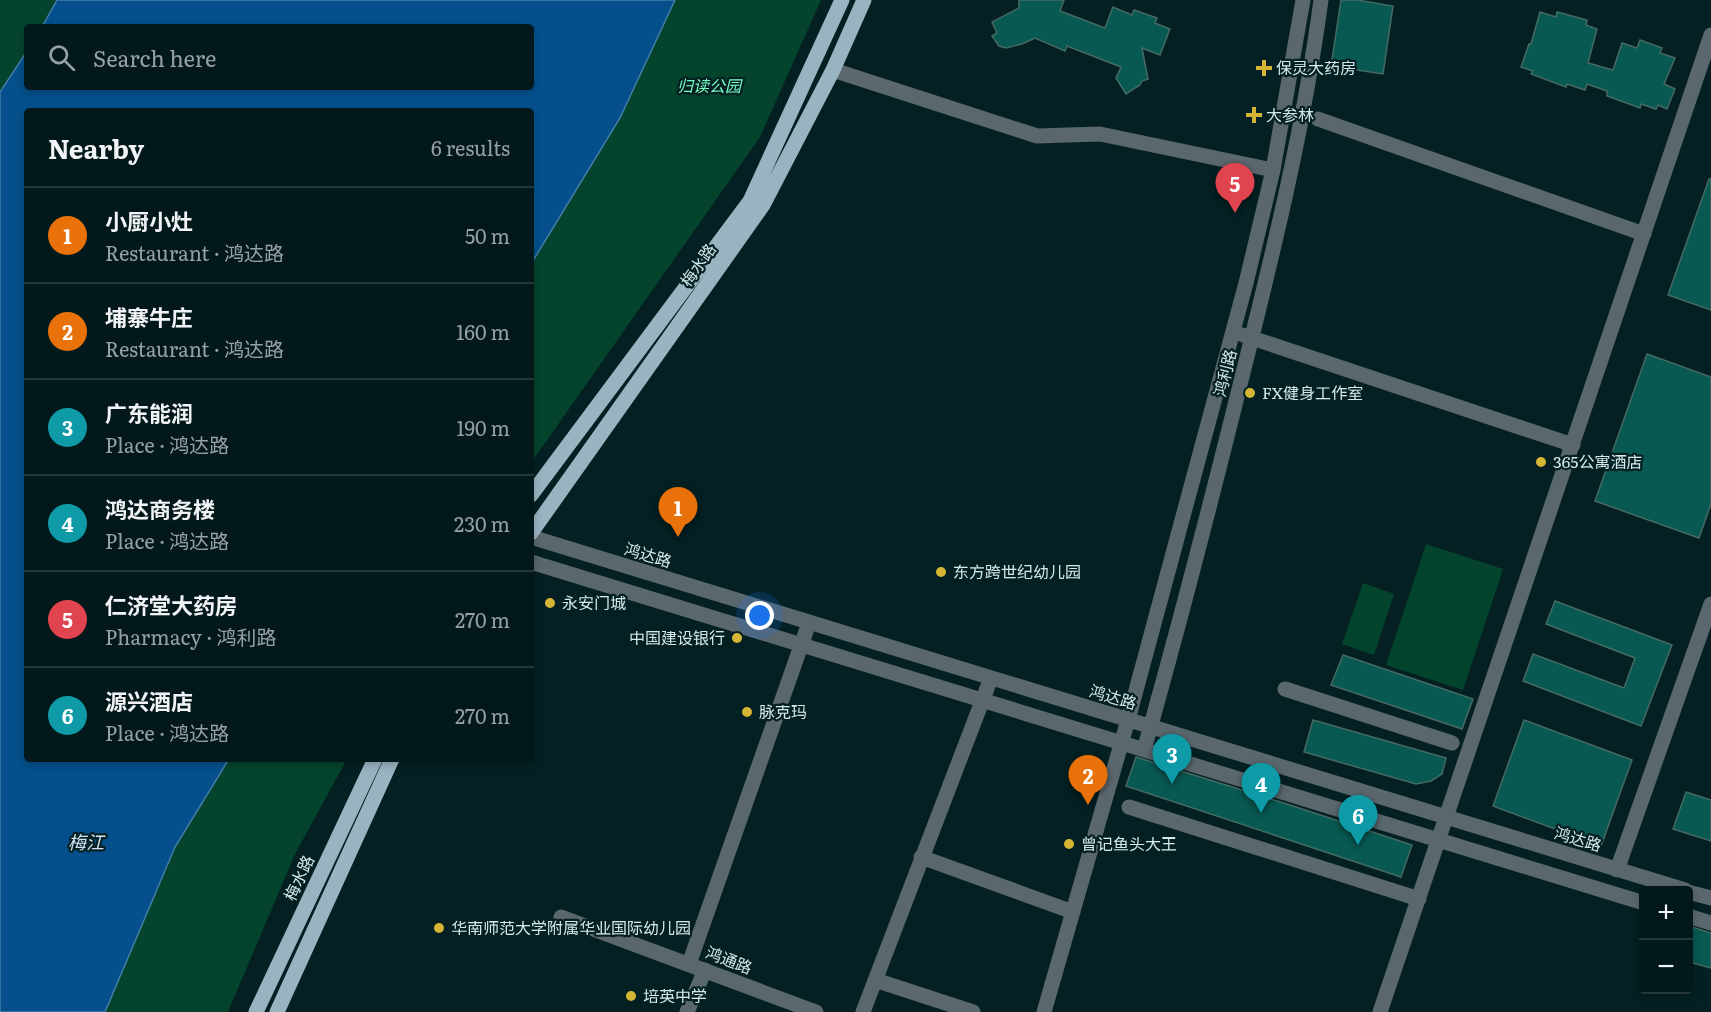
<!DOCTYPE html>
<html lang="en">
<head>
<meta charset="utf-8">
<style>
	body { margin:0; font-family:Literata,"Noto Sans SC",serif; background:#0d2123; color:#f1f3f6 }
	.controls { position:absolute; right:18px; bottom:18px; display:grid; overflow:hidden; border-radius:6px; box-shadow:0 3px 9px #0003 }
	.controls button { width:54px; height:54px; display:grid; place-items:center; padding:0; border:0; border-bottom:2px solid #243739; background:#03181a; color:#f1f3f6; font:30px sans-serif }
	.you { position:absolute; left:760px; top:616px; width:21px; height:21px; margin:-15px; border:4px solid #fff; border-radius:50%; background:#1a73e8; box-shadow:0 0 0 9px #1a73e833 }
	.badge { display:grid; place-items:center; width:39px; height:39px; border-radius:50%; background:#d5b535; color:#fff; font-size:20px; font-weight:700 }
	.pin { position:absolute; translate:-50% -50px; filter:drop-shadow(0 2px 3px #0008) }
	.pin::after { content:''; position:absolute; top:32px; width:21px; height:18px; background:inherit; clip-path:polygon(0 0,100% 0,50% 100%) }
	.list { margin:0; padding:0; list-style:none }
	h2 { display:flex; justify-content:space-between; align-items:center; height:78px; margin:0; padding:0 24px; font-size:26px }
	h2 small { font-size:20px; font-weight:400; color:#97a0a2 }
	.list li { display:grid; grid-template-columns:39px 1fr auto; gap:18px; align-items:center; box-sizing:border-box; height:96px; padding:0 24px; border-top:2px solid #243739 }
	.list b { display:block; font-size:22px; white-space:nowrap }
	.list p { margin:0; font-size:20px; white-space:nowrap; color:#97a0a2 }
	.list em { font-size:20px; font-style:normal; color:#97a0a2 }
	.icon { flex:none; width:33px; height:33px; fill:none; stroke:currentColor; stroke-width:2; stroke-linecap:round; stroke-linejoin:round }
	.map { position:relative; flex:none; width:1711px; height:1012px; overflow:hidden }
	.search { position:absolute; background:#03181a; box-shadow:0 3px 9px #0003; left:24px; top:24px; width:510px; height:66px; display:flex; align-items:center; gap:15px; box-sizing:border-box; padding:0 21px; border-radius:6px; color:#97a0a2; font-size:22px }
	.panel { position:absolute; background:#03181a; box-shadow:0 3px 9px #0003; left:24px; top:108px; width:510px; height:654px; border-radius:6px }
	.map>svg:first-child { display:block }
	.green { fill:#04442d }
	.water { fill:#05508c; stroke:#437ea8; stroke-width:1.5 }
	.building { fill:#085951; stroke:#456a64; stroke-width:1.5 }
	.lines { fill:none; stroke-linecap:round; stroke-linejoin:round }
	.minor { stroke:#5a676d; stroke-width:15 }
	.major { stroke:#98b4c1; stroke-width:15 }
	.poi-dot { fill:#d5b535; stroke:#042023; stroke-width:2 }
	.labels { text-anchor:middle; stroke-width:4.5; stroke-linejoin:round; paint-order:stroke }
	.poi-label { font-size:16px; fill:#d5e8eb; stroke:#042023; text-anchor:start }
	.park-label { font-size:16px; font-style:italic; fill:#76fec1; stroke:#042023 }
	.street-label { font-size:16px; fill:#d5e8eb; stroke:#042023 }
	.water-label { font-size:18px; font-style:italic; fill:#d3e3f5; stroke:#042023 }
</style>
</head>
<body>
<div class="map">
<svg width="1711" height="1012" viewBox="0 0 1711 1012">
	<rect width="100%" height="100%" fill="#042023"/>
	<!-- green -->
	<path class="green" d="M0,0H57L42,27H27V51L0,92Z
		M675,0H821L760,137L531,463V264L620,118Z
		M1426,544L1503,569L1463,690L1386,665Z
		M1363,583L1394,594L1374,655L1342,644Z
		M229,759H347L295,854L228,1012H105L175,847Z"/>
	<!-- water -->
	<path class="water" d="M57,0H675L620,118L531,264V111H27V759H229L175,847L105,1012H0V92L27,51V87H531V27H42Z"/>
	<!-- building -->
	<path class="building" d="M1019,0H1064L1060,11L1105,28L1113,7L1132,15L1134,10L1157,18L1155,23L1170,29L1160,55L1142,48L1148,79L1142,81L1140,85L1126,94L1116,78L1121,67L1067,46L1065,51L1035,38L1022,44L1006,48L999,46L992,36L997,33L992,22L1019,8Z
		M1341,0H1357L1393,6L1383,74L1331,66Z
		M1540,12L1556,17L1557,12L1587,20L1586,25L1597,29L1588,63L1613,70L1622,43L1637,48L1640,40L1662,48L1660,53L1675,58L1664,84L1675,89L1667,109L1658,105L1656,109L1641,104L1640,108L1607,96V91L1587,84L1585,90L1567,84L1566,87L1531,74L1533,71L1521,67L1529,44H1531Z
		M1709,179H1711V310L1668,295Z
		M1647,354L1711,377V504L1699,538L1595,501Z
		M1555,601L1672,645L1641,726L1523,681L1533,654L1624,688L1635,658L1546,624Z
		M1343,655L1473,699L1462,729L1331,685Z
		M1313,720L1446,758L1442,774L1431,781L1416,784L1304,752Z
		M1524,720L1632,760L1601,846L1493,806Z
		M1136,757L1290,805L1412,845L1401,877L1126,786Z
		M1686,792L1711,800V841L1673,829Z
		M1689,926L1711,933V968L1689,962Z"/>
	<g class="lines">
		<!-- minor -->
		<path class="minor" d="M833,70L1037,136L1100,134L1273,170
			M1318,119L1644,234
			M1243,335L1573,445
			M531,537L1685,890
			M531,562L1644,903
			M1285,689L1452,743
			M1144,750C1179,626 1211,502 1242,377C1273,253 1304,127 1321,0
			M1129,807L1419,899
			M921,857L1073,912
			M1617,870L1711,604
			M1688,892L1711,898
			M1688,916L1711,923
			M561,917L816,1012
			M689,964L809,623
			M875,980L973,1012
			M687,1012L705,970
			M863,1012L991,678
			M1044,1012L1128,720L1246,283L1273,170L1303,0
			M1380,1012L1711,35"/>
		<!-- major -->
		<path class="major" d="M531,495L750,201L842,0
			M531,533L763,205L833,70L864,0
			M256,1012L375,759
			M277,1012L392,759"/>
	</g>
	<!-- markers -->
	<g class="poi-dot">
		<path d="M1261 59h6v6h6v6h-6v6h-6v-6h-6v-6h6z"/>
		<path d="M1251 106h6v6h6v6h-6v6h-6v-6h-6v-6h6z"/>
		<circle cx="1250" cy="393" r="6"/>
		<circle cx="1541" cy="462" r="6"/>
		<circle cx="941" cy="572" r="6"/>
		<circle cx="550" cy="603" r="6"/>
		<circle cx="737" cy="638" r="6"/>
		<circle cx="747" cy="712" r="6"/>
		<circle cx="1069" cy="844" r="6"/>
		<circle cx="439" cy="928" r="6"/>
		<circle cx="631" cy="996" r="6"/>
	</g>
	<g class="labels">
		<!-- poi labels -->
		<g class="poi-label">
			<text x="1276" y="74">保灵大药房</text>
			<text x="1266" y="121">大参林</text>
			<text x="1262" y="399">FX健身工作室</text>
			<text x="1553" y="468">365公寓酒店</text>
			<text x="953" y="578">东方跨世纪幼儿园</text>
			<text x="562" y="609">永安门城</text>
			<text x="725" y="644" text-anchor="end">中国建设银行</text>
			<text x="759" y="718">脉克玛</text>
			<text x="1081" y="850">曾记鱼头大王</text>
			<text x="451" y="934">华南师范大学附属华业国际幼儿园</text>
			<text x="643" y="1002">培英中学</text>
		</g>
		<!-- park labels -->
		<g class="park-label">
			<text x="709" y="92">归读公园</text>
		</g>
		<!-- street labels -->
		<g class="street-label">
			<text transform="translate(698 265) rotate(-55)" y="6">梅水路</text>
			<text transform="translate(1225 373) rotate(-76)" y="6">鸿利路</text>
			<text transform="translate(648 555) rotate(17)" y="6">鸿达路</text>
			<text transform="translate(1113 697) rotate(17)" y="6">鸿达路</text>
			<text transform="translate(1578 839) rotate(17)" y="6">鸿达路</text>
			<text transform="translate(299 878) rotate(-65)" y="6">梅水路</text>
			<text transform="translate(729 960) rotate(21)" y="6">鸿通路</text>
		</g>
		<!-- water labels -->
		<g class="water-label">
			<text x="86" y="849">梅江</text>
		</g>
	</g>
</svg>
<div class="controls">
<button>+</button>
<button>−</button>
</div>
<div class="you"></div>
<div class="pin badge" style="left:678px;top:537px;background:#e8710a">1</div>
<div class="pin badge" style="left:1088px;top:805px;background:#e8710a">2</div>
<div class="pin badge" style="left:1172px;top:784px;background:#0f9aa8">3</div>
<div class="pin badge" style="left:1261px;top:813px;background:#0f9aa8">4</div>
<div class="pin badge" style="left:1235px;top:213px;background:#e0444e">5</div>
<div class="pin badge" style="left:1358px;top:845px;background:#0f9aa8">6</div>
<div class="search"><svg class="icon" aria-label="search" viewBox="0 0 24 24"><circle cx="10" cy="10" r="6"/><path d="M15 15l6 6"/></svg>Search here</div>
<section class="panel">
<h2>Nearby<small>6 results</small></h2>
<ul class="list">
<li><span class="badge" style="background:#e8710a">1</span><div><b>小厨小灶</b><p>Restaurant · 鸿达路</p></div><em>50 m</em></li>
<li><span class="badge" style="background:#e8710a">2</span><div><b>埔寨牛庄</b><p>Restaurant · 鸿达路</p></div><em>160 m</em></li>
<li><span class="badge" style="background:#0f9aa8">3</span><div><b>广东能润</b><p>Place · 鸿达路</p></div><em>190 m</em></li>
<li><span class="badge" style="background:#0f9aa8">4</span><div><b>鸿达商务楼</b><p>Place · 鸿达路</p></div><em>230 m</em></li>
<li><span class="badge" style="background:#e0444e">5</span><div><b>仁济堂大药房</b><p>Pharmacy · 鸿利路</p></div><em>270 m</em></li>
<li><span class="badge" style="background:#0f9aa8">6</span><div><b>源兴酒店</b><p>Place · 鸿达路</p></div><em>270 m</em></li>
</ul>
</section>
</div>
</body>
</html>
